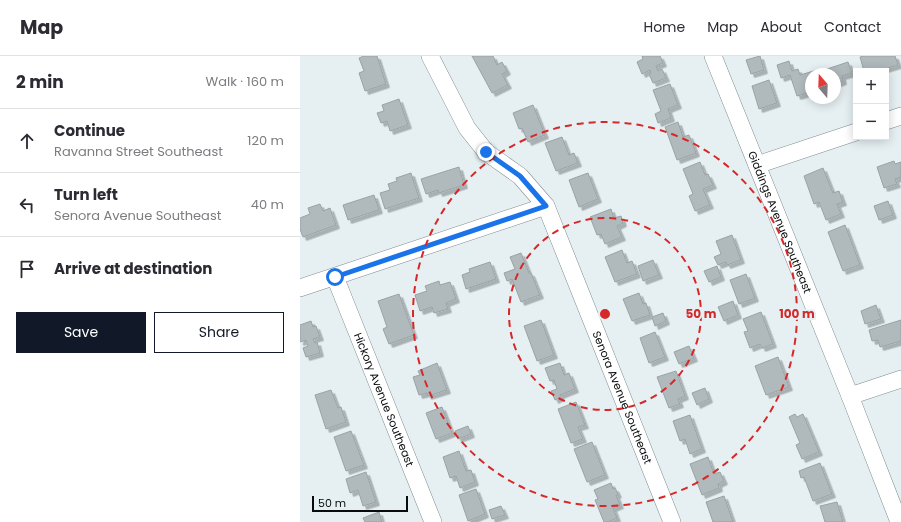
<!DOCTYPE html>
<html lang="en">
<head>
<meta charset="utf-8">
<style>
	body { margin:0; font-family:Poppins,sans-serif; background:#f2f2f3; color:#2b2b33 }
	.controls { position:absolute; right:12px; top:12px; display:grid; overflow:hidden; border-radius:0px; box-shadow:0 2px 10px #0003 }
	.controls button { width:36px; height:36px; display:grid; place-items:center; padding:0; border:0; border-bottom:1px solid #e1e1e2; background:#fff; color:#2b2b33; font:20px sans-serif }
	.compass { position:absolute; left:505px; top:12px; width:36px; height:36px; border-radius:50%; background:#fff; box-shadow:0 2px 10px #0003; rotate:341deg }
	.scale { position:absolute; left:12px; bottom:10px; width:96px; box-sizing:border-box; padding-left:4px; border:2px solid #090c0d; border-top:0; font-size:11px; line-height:14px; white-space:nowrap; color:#090c0d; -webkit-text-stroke:3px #e6f0f3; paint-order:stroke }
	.stop { position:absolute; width:12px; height:12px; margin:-9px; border:3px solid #1a73e8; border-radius:50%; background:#fff }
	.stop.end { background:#1a73e8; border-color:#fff; box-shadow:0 1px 4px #0008 }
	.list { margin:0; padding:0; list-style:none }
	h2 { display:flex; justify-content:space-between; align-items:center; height:52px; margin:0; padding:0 16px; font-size:17px }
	h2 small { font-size:13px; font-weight:400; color:#7c7c81 }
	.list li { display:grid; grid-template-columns:26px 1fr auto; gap:12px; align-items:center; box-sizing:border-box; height:64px; padding:0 16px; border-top:1px solid #e1e1e2 }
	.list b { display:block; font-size:15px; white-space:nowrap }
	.list p { margin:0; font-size:13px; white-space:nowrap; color:#7c7c81 }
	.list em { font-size:13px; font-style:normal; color:#7c7c81 }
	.actions { display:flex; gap:8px; padding:12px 16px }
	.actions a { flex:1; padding:9px 0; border:1px solid #111827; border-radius:0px; text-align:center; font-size:14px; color:#111827 }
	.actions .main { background:#111827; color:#fff }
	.icon { flex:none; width:22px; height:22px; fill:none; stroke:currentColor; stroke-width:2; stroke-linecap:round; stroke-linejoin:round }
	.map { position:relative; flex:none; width:601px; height:466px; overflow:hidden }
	header { display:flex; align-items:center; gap:24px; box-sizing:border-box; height:56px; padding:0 20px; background:#fff; border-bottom:1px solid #e1e1e2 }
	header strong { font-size:19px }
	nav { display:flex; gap:22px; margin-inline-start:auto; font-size:14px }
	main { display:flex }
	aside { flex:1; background:#fff }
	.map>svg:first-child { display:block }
	.building { fill:#b0babc; stroke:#99a3a5; filter:url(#shadow) }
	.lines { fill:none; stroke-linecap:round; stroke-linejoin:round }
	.minor-casing { stroke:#818b8d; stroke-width:18 }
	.minor { stroke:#fff; stroke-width:17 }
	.route { stroke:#1a73e8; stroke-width:5 }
	.ring { fill:none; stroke:#d62828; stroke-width:2; stroke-dasharray:7 5 }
	.labels { text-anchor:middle; stroke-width:4; stroke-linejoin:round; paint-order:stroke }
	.street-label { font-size:11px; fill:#090c0d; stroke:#e6f0f3 }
	.centre { fill:#d62828; stroke:#e6f0f3; stroke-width:2 }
	.ring-label { font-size:12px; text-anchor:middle; font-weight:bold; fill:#d62828; stroke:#e6f0f3; stroke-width:4; stroke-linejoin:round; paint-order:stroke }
</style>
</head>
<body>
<header>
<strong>Map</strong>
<nav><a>Home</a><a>Map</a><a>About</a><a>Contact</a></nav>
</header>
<main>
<aside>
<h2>2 min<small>Walk · 160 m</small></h2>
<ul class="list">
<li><svg class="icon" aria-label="ahead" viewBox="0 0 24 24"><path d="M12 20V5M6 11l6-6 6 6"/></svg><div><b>Continue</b><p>Ravanna Street Southeast</p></div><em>120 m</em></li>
<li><svg class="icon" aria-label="left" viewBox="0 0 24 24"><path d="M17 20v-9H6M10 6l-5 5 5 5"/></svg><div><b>Turn left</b><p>Senora Avenue Southeast</p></div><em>40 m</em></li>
<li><svg class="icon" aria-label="arrive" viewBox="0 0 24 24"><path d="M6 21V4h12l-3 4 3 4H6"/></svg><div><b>Arrive at destination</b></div></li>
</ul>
<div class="actions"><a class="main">Save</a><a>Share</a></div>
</aside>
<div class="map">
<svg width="601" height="466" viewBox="0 0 601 466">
	<defs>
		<filter id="shadow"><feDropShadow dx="3.5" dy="3.5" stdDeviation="0" flood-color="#0004"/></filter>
	</defs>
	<rect width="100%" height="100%" fill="#e6f0f3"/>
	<!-- building -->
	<path class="building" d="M64,0H77L86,28L65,35L59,17L64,15L59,2Z
		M172,0H193L197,9L202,6L207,15L202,18L208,29L192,37Z
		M342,0H360L363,7L356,10L358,15L362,13L366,22L353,27L349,18L351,17L350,14L342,18L337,6L343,3Z
		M460,0L464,14L451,18L446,4Z
		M564,0H595L598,9L578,15H564L560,1Z
		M489,5L492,15L498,13L500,19L517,14L518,18H511V36L497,40L490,19L481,22L477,9Z
		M548,6L552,17L542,20L543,25L535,28V18H526L524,14Z
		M469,24L477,47L459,53L452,30Z
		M370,28L378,49L368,53L371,62L358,67L355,58L361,55L353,34Z
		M99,43L108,69L90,75L87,65L81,67L77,57L84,55L82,49Z
		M233,49L245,79L228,86L222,72L219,73L213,57Z
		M378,66L383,81L389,79L396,97L377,104L365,71Z
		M262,81L269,99L274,97L278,107L256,115L245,87Z
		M594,105L595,108L601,106V121L595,123L597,128L584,132L577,111Z
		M400,106L405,119L408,118L413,129L403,133L410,149L395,155L389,140L393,138L383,113Z
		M159,111L164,129L139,137L138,134L126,138L121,123Z
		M523,112L533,137L539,135L543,146L537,148L541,158L526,164L519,146L514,148L504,120Z
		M111,117L119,142L85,153L80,137L90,134L88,128L97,125L96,122Z
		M288,117L298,143L279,151L269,124Z
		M74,139L79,154L48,164L43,149Z
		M588,145L593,159L579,164L574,150Z
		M20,148L23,155L30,152L36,169L3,181L0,173V162L10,158L8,152Z
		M311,153L314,162L321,160L323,167L317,170L322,181L305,188L301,178L297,179L290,161Z
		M545,169L560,209L543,215L528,176Z
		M432,179L441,204L427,209L426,206L418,209L414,201L421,198L416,185Z
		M322,194L327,207L332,205L337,218L315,226L305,201Z
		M221,197L229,217H231L240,239L221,246L212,223L207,225L204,217L215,213L210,201Z
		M353,204L359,219L343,225L338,210Z
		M190,206L196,223L166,233L162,219L170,216L169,213Z
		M417,210L421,221L409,226L404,215Z
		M446,218L455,242L439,248L430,224Z
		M139,225L140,229L150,226L156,243L146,247L148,253L134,257L132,251L120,255L115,239L127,235L125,230Z
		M339,237L343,248L346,247L350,259L332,265L323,243Z
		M99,238L114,279L89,288L83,273L87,271L78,245Z
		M433,245L438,259L424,265L418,251Z
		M576,249L581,263L565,268L561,255Z
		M461,256L473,288L462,292L460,288L450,292L444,276L448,275L443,263Z
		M363,257L366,265L355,270L352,261Z
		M241,264L254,299L237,305L224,270Z
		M601,264V285L580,291L578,284L572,285L569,274Z
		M11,265L13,271L16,270L20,281L13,283L15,287L17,286L20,297L6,301L3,292L8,290L6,284L0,286V269Z
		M355,276L365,301L349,307L340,282Z
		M389,290L394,302L379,308L374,296Z
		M478,301L489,331L466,339L455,310Z
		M137,307L147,334L128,340L127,337L119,339L113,321L120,319L118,315Z
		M260,307L264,319L269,317L275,333L260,339L261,341L255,344L251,335L257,333L254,324L250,325L245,312Z
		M376,315L385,340L378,343L380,348L369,352L357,321Z
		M405,332L409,343L397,349L392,337Z
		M31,334L38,352L41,351L46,366L26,373L15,339Z
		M276,346L285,369L278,371L283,383L271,387L258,353Z
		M142,351L152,377L136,383L126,357Z
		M495,358L497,361L503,358L519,396L502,403L496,389L500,387L489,361Z
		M390,359L402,393L390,398L385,383L380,385L373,365Z
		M168,370L171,378L158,383L155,375Z
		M51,375L64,409L46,415L34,381Z
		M292,386L305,419L287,426L274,393Z
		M159,395L166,415L171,414L175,426L160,432L156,420L150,422L143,401Z
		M408,401L414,418L420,416L424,425L418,428L419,432L402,439L390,408Z
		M520,407L532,438L513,445L504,421L501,422L499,415Z
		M66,416L76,446L63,450L58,434L50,437L46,423Z
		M311,427L313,433L315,432L318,438L316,439L320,449L313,452L317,462L308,466H304L295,444L298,443L294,434Z
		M176,433L185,458L168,465L159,439Z
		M424,440L433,466H413L406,446Z
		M537,446L543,466H525L520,450Z
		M201,450L205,459L192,463L189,454Z
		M79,456L82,466H65L63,462Z"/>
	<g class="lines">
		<!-- minor casing -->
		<g class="minor-casing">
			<g id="minor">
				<path id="s1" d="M130,0L167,72L186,96L220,120L246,150L372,466"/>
				<path id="s2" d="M413,0L550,340L599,466"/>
				<path d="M586,65L601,60"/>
				<path d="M457,109L556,76"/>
				<path id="s3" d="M35,221L133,466"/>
				<path d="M0,232L246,150"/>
				<path d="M550,340L601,323"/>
			</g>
		</g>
		<!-- minor -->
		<use href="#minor" class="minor"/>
	</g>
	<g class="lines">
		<!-- route -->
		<path class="route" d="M35,221L246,150L220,120L186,96"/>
	</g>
	<!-- distance rings -->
	<g class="ring">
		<circle cx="305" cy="258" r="96"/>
		<circle cx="305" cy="258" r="192"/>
	</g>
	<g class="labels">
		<!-- street labels -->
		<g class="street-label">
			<text dy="4" stroke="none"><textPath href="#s2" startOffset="179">Giddings Avenue Southeast</textPath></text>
			<text dy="4" stroke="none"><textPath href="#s1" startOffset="399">Senora Avenue Southeast</textPath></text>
			<text dy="4" stroke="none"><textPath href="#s3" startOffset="132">Hickory Avenue Southeast</textPath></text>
		</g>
	</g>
	<circle cx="305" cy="258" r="6" class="centre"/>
	<g class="ring-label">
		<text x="401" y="262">50 m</text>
		<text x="497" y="262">100 m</text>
	</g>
</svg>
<div class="controls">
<button>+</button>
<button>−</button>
</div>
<svg class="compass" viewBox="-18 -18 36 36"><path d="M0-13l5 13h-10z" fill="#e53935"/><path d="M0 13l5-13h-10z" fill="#7c7c81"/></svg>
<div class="scale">50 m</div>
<div class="stop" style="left:35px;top:221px"></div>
<div class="stop end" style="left:186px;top:96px"></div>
</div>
</main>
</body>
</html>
